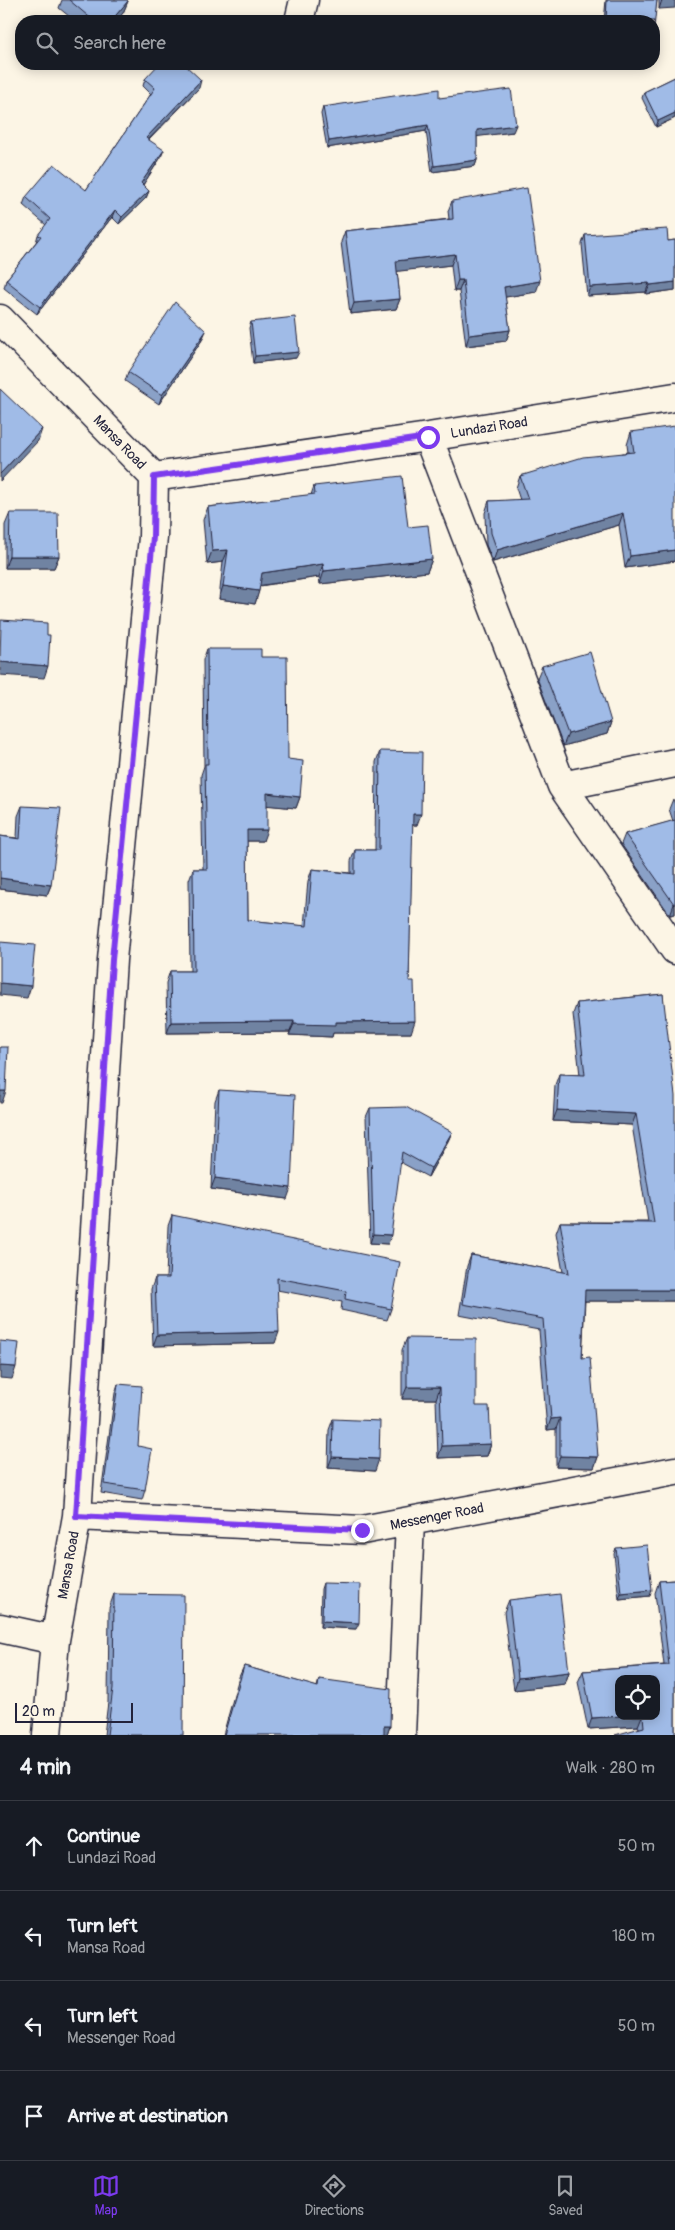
<!DOCTYPE html>
<html lang="en">
<head>
<meta charset="utf-8">
<style>
	body { margin:0; font-family:Pangolin,sans-serif; background:#242831; color:#f1f3f6 }
	.controls { position:absolute; right:15px; bottom:15px; display:grid; overflow:hidden; border-radius:10px; box-shadow:0 2px 12px #0003 }
	.controls button { width:45px; height:45px; display:grid; place-items:center; padding:0; border:0; border-bottom:1px solid #363941; background:#171b24; color:#f1f3f6; font:25px sans-serif }
	.scale { position:absolute; left:15px; bottom:12px; width:118px; box-sizing:border-box; padding-left:5px; border:2px solid #22223b; border-top:0; font-size:14px; line-height:18px; white-space:nowrap; color:#22223b; -webkit-text-stroke:4px #fcf5e5; paint-order:stroke }
	.stop { position:absolute; width:15px; height:15px; margin:-11px; border:4px solid #7c3aed; border-radius:50%; background:#fff }
	.stop.end { background:#7c3aed; border-color:#fff; box-shadow:0 1px 5px #0008 }
	.list { margin:0; padding:0; list-style:none }
	h2 { display:flex; justify-content:space-between; align-items:center; height:65px; margin:0; padding:0 20px; font-size:21px }
	h2 small { font-size:16px; font-weight:400; color:#9ea1a6 }
	.list li { display:grid; grid-template-columns:32px 1fr auto; gap:15px; align-items:center; box-sizing:border-box; height:90px; padding:0 20px; border-top:1px solid #363941 }
	.list b { display:block; font-size:19px; white-space:nowrap }
	.list p { margin:0; font-size:16px; white-space:nowrap; color:#9ea1a6 }
	.list em { font-size:16px; font-style:normal; color:#9ea1a6 }
	.icon { flex:none; width:28px; height:28px; fill:none; stroke:currentColor; stroke-width:2; stroke-linecap:round; stroke-linejoin:round }
	.map { position:relative; flex:none; width:675px; height:1735px; overflow:hidden }
	.search { position:absolute; background:#171b24; box-shadow:0 2px 12px #0003; left:15px; right:15px; top:15px; height:55px; display:flex; align-items:center; gap:12px; box-sizing:border-box; padding:0 18px; border-radius:20px; color:#9ea1a6; font-size:19px }
	.sheet { height:425px; background:#171b24 }
	nav { display:flex; justify-content:space-around; align-items:center; box-sizing:border-box; height:70px; border-top:1px solid #363941; background:#171b24; font-size:14px; color:#9ea1a6 }
	nav a { display:grid; justify-items:center; gap:2px }
	nav .on { color:#7c3aed }
	.map>svg:first-child { display:block }
	.lines { fill:none; stroke-linecap:round; stroke-linejoin:round }
	.street-casing { stroke:#22223b; stroke-width:31 }
	.street { stroke:#fcf5e5; stroke-width:28 }
	.wall { fill:#8aa1c7; stroke:#22223b; fill-rule:evenodd }
	.shaded-wall { fill:#7083a2; stroke:#22223b }
	.building { fill:#a0bbe7; stroke:#22223b }
	.route { stroke:#7c3aed; stroke-width:6 }
	.labels { text-anchor:middle; stroke-width:4.5; stroke-linejoin:round; paint-order:stroke }
	.street-label { font-size:14px; fill:#22223b; stroke:#fcf5e5 }
</style>
</head>
<body>
<div class="map">
<svg width="675" height="1735" viewBox="0 0 675 1735">
	<rect width="100%" height="100%" fill="#fcf5e5"/>
	<filter id="ink" filterUnits="userSpaceOnUse"><feTurbulence type="fractalNoise" baseFrequency=".02" numOctaves="2"/><feDisplacementMap in="SourceGraphic" scale="10" xChannelSelector="R" yChannelSelector="G"/><feConvolveMatrix kernelMatrix="1 2 1 2 8 2 1 2 1" color-interpolation-filters="sRGB"/></filter>
	<g filter="url(#ink)">
		<g class="lines">
			<!-- street casing -->
			<g class="street-casing">
				<path id="street" d="M299,21L304,0
					M0,319L154,477L153,537L112,960L77,1516L55,1640L47,1735
					M428,437L562,786L675,763
					M154,477L428,437L675,397
					M562,786L675,950
					M77,1516L362,1530L675,1471
					M0,1628L55,1640
					M401,1735L410,1521"/>
			</g>
			<!-- street -->
			<use href="#street" class="street"/>
		</g>
		<!-- wall -->
		<path class="wall" d="M62,0H127L128,1L123,13L116,21H75L59,8Z
			M606,0H657L654,21H604Z
			M659,0H675L659,9Z
			M675,77V118L656,127L642,98L644,92Z
			M145,79L199,88L149,140L161,157L143,185L149,191L146,198L119,224L112,217L37,314L4,288L6,280L36,242L38,235L46,225L23,205L26,197L86,190L151,94L143,86Z
			M323,107L513,132L477,136V160L475,166L432,172L426,131L327,148L321,114Z
			M452,201L536,292L505,297L510,330L506,341L466,346L459,291H454L451,265L397,271L400,299L396,309L350,314L341,242L345,231L449,219L448,211Z
			M585,235L668,241L675,240V290L646,294V292L587,296L582,244Z
			M251,322L296,358L253,363L249,328Z
			M202,340L159,404L125,381L128,372Z
			M631,432L675,561L625,568L619,525L493,562L486,545L485,513L489,501L520,500L516,488L520,476L628,452L627,445Z
			M314,486L408,527L432,559L427,572L320,584L319,577L260,586L255,604L219,599L223,562L207,564L203,520L208,507L311,495Z
			M10,513L59,556L54,568H5V525Z
			M207,649L261,657L288,759L300,797L296,808L267,805L263,841H247L248,920L304,926L308,881L312,869L351,873V861L355,850H375L376,762L380,751L417,825H412L409,981L411,1033H333L332,1037L289,1035L290,1032L167,1033L166,983L170,971H190L189,880L193,869H203L201,775L204,766L203,660Z
			M542,666L611,722L607,734L563,746L537,678Z
			M673,799L675,805V914L670,915L621,844L625,834L673,821L669,809Z
			M22,806L51,885L47,895L0,889V836L17,838L18,816Z
			M663,994L675,1301H585L582,1358L598,1457L594,1468L556,1467V1429L547,1430L539,1330L459,1315L467,1266L471,1255L563,1272L556,1233L560,1222H648L632,1125L553,1121L555,1085L559,1074L580,1075L573,1014L577,1003Z
			M219,1090L287,1199L211,1189L215,1101Z
			M370,1108L452,1132L448,1141L428,1177L400,1162L388,1244L370,1243L366,1117Z
			M172,1215L391,1309L387,1320L341,1310L342,1302L277,1290L275,1343L153,1346L151,1289L155,1278H166L168,1226Z
			M407,1338L476,1406L491,1444L487,1456L438,1458L436,1399H402V1350Z
			M118,1384L138,1446L145,1490L142,1500L101,1493L115,1393Z
			M333,1419L375,1471L328,1468L329,1430Z
			M616,1548L650,1596L619,1599L614,1554Z
			M675,1580V1735L639,1728L638,1726L588,1729L578,1682L583,1671L664,1665L655,1593L659,1581ZM619,1679L656,1716H619Z
			M323,1583L356,1629L320,1627L321,1589Z
			M114,1594L183,1735H104L108,1702L109,1608Z
			M509,1600L569,1672L565,1684L514,1690L504,1612Z
			M244,1666L317,1687L319,1679L390,1726L387,1735H223L239,1677Z"/>
		<!-- shaded-wall -->
		<path class="shaded-wall" d="M662,0H675V8L659,9Z
			M128,1L123,13L116,21H111Z
			M201,80L199,88L143,145L146,138Z
			M675,113V118L656,127L658,121Z
			M428,125L426,131L327,148L329,141Z
			M516,125L513,132L474,137L477,130Z
			M164,150L161,157L139,191L141,183Z
			M477,160L475,166L432,172L434,166Z
			M149,191L146,198L119,224L122,217Z
			M115,210L112,217L37,314L40,307Z
			M455,254L451,265L392,272L396,261Z
			M458,280H463L459,291H454Z
			M540,281L536,292L500,298L504,287Z
			M675,282V290L646,294L650,285Z
			M649,283L646,292L587,296L590,287Z
			M400,299L396,309L350,314L354,303Z
			M510,330L506,341L466,346L469,335Z
			M206,331L202,340L159,404L162,395Z
			M299,352L296,358L253,363L255,356Z
			M42,429L38,441L0,481V474Z
			M623,513L619,525L493,562L497,550Z
			M228,550L223,562L207,564L212,551Z
			M675,550V561L625,568L630,556Z
			M9,556H59L54,568H5Z
			M432,559L427,572L320,584L324,571Z
			M323,564L319,577L257,586L262,573Z
			M223,586L259,591L255,604L219,599Z
			M0,662L48,666L44,678L0,675Z
			M611,722L607,734L563,746L568,734Z
			M267,793L300,797L296,808L263,805Z
			M413,814H421L417,825H409Z
			M247,830H267L263,841H243Z
			M0,878L51,885L47,895L0,889Z
			M674,904H675V914L670,915Z
			M0,983L31,986L27,998L0,995Z
			M294,1021L290,1032L167,1033L171,1022Z
			M415,1021L411,1033H333L332,1037L289,1035L294,1024L336,1022Z
			M0,1091H6L2,1103H0Z
			M557,1110L636,1114L632,1125L553,1121Z
			M452,1132L448,1141L428,1177L431,1168Z
			M215,1178L291,1188L287,1199L211,1189Z
			M373,1234L391,1235L388,1244L370,1243Z
			M585,1290H675V1301H581Z
			M279,1332L275,1343L153,1346L157,1335Z
			M0,1366L16,1367L12,1379L0,1378Z
			M407,1387H440L436,1399H402Z
			M560,1418L556,1429L547,1430L551,1419Z
			M491,1444L487,1456L438,1458L442,1446Z
			M560,1456L598,1457L594,1468L556,1467Z
			M332,1457L379,1459L375,1471L328,1468Z
			M652,1590L650,1596L619,1599L621,1593Z
			M322,1621L359,1623L356,1629L320,1627Z
			M569,1672L565,1684L514,1690L518,1678Z
			M621,1716H642L638,1726L588,1729L592,1718Z
			M384,1726H390L387,1735H381Z"/>
		<!-- building -->
		<path class="building" d="M69,0H127L128,1L111,21H94Z
			M607,0H657L654,28V21H606Z
			M159,64H184L201,80L146,138L164,150L141,183L149,191L122,217L115,210L40,307L6,280L41,236L38,235L50,219L26,197L54,164L86,190L155,88L145,79Z
			M675,77V113L658,121L644,92Z
			M439,89V98L511,89L516,125L477,130V160L434,166L428,125L329,141L323,107Z
			M527,188L540,281L504,287L510,330L469,335L463,280H458L455,254L396,261L400,299L354,303L345,231L453,219L452,201Z
			M667,229L668,241L675,240V282L650,285L649,283L590,287L585,235Z
			M175,302L206,331L162,395L128,372Z
			M295,317L299,352L255,356L251,322Z
			M0,389L42,429L0,474Z
			M675,426V550L630,556L623,513L497,550L491,533L489,501L528,499L520,476L583,457L634,452L631,432Z
			M402,476L408,527L428,525L432,559L324,571L323,564L262,573L259,591L223,586L228,550L212,551L208,507L315,494L314,486Z
			M10,513H58L59,556H9Z
			M1,620L47,623V635H50L48,666L0,662Z
			M207,649H261V657H287L288,759L303,761L300,797L267,793V830H247L248,920L307,926L312,869L355,874V850H379L380,751L422,752L421,814H413L409,981H414L415,1021L336,1022V1025L294,1024V1021L171,1022L170,971H194L193,869H207L205,764H208Z
			M590,652L611,722L568,734L542,666Z
			M22,806L61,808L51,885L0,878V836L20,839Z
			M675,820V904H674L625,834Z
			M0,942L35,945L31,986L0,983Z
			M663,994L675,1096V1290H585L582,1358L590,1357L598,1457L560,1456V1418L551,1419L543,1319L463,1304L471,1255L569,1273L560,1222L654,1223L636,1114L557,1110L559,1074L585,1075L577,1003Z
			M0,1047H8L6,1091H0Z
			M219,1090L295,1095L291,1188L215,1178Z
			M406,1107L452,1132L431,1168L402,1152L391,1235L373,1234L370,1108Z
			M172,1215L400,1262L391,1309L345,1299L346,1291L277,1278L279,1332L157,1335L155,1278H169Z
			M407,1338L476,1339V1406H489L491,1444L442,1446L440,1387H407Z
			M0,1341L19,1343L16,1367L0,1366Z
			M118,1384L142,1386L138,1446L152,1449L145,1490L104,1484Z
			M333,1419L380,1421L379,1459L332,1457Z
			M647,1545L652,1590L621,1593L616,1548Z
			M675,1580V1735H615L644,1727L643,1716H656V1679H619V1716H621L592,1718L583,1671L669,1665L659,1581Z
			M323,1583L360,1584L359,1623L322,1621Z
			M114,1594L184,1595L183,1735H107L113,1688Z
			M560,1594L569,1672L518,1678L509,1600Z
			M244,1666L318,1687L319,1679L391,1689L390,1726H384V1735H224Z"/>
	</g>
	<g class="lines" filter="url(#ink)">
		<!-- route -->
		<path class="route" d="M362,1530L76,1516L112,960L153,537L154,477L428,437"/>
	</g>
	<g class="labels">
		<!-- street labels -->
		<g class="street-label">
			<text transform="translate(489 427) rotate(-9)" y="5">Lundazi Road</text>
			<text transform="translate(120 442) rotate(46)" y="5">Mansa Road</text>
			<text transform="translate(437 1516) rotate(-11)" y="5">Messenger Road</text>
			<text transform="translate(68 1565) rotate(-80)" y="5">Mansa Road</text>
		</g>
	</g>
</svg>
<div class="controls">
<button><svg class="icon" aria-label="locate" viewBox="0 0 24 24"><circle cx="12" cy="12" r="6"/><path d="M12 2v4M12 18v4M2 12h4M18 12h4"/></svg></button>
</div>
<div class="scale">20 m</div>
<div class="stop" style="left:428px;top:437px"></div>
<div class="stop end" style="left:362px;top:1530px"></div>
<div class="search"><svg class="icon" aria-label="search" viewBox="0 0 24 24"><circle cx="10" cy="10" r="6"/><path d="M15 15l6 6"/></svg>Search here</div>
</div>
<section class="sheet">
<h2>4 min<small>Walk · 280 m</small></h2>
<ul class="list">
<li><svg class="icon" aria-label="ahead" viewBox="0 0 24 24"><path d="M12 20V5M6 11l6-6 6 6"/></svg><div><b>Continue</b><p>Lundazi Road</p></div><em>50 m</em></li>
<li><svg class="icon" aria-label="left" viewBox="0 0 24 24"><path d="M17 20v-9H6M10 6l-5 5 5 5"/></svg><div><b>Turn left</b><p>Mansa Road</p></div><em>180 m</em></li>
<li><svg class="icon" aria-label="left" viewBox="0 0 24 24"><path d="M17 20v-9H6M10 6l-5 5 5 5"/></svg><div><b>Turn left</b><p>Messenger Road</p></div><em>50 m</em></li>
<li><svg class="icon" aria-label="arrive" viewBox="0 0 24 24"><path d="M6 21V4h12l-3 4 3 4H6"/></svg><div><b>Arrive at destination</b></div></li>
</ul>
</section>
<nav>
<a class="on"><svg class="icon" aria-label="map" viewBox="0 0 24 24"><path d="M3 6l6-2 6 2 6-2v14l-6 2-6-2-6 2zM9 4v14M15 6v14"/></svg>Map</a>
<a><svg class="icon" aria-label="directions" viewBox="0 0 24 24"><path d="M12 3l9 9-9 9-9-9zM9 14v-3h6M13 9l2 2-2 2"/></svg>Directions</a>
<a><svg class="icon" aria-label="saved" viewBox="0 0 24 24"><path d="M7 4h10v16l-5-4-5 4z"/></svg>Saved</a>
</nav>
</body>
</html>
